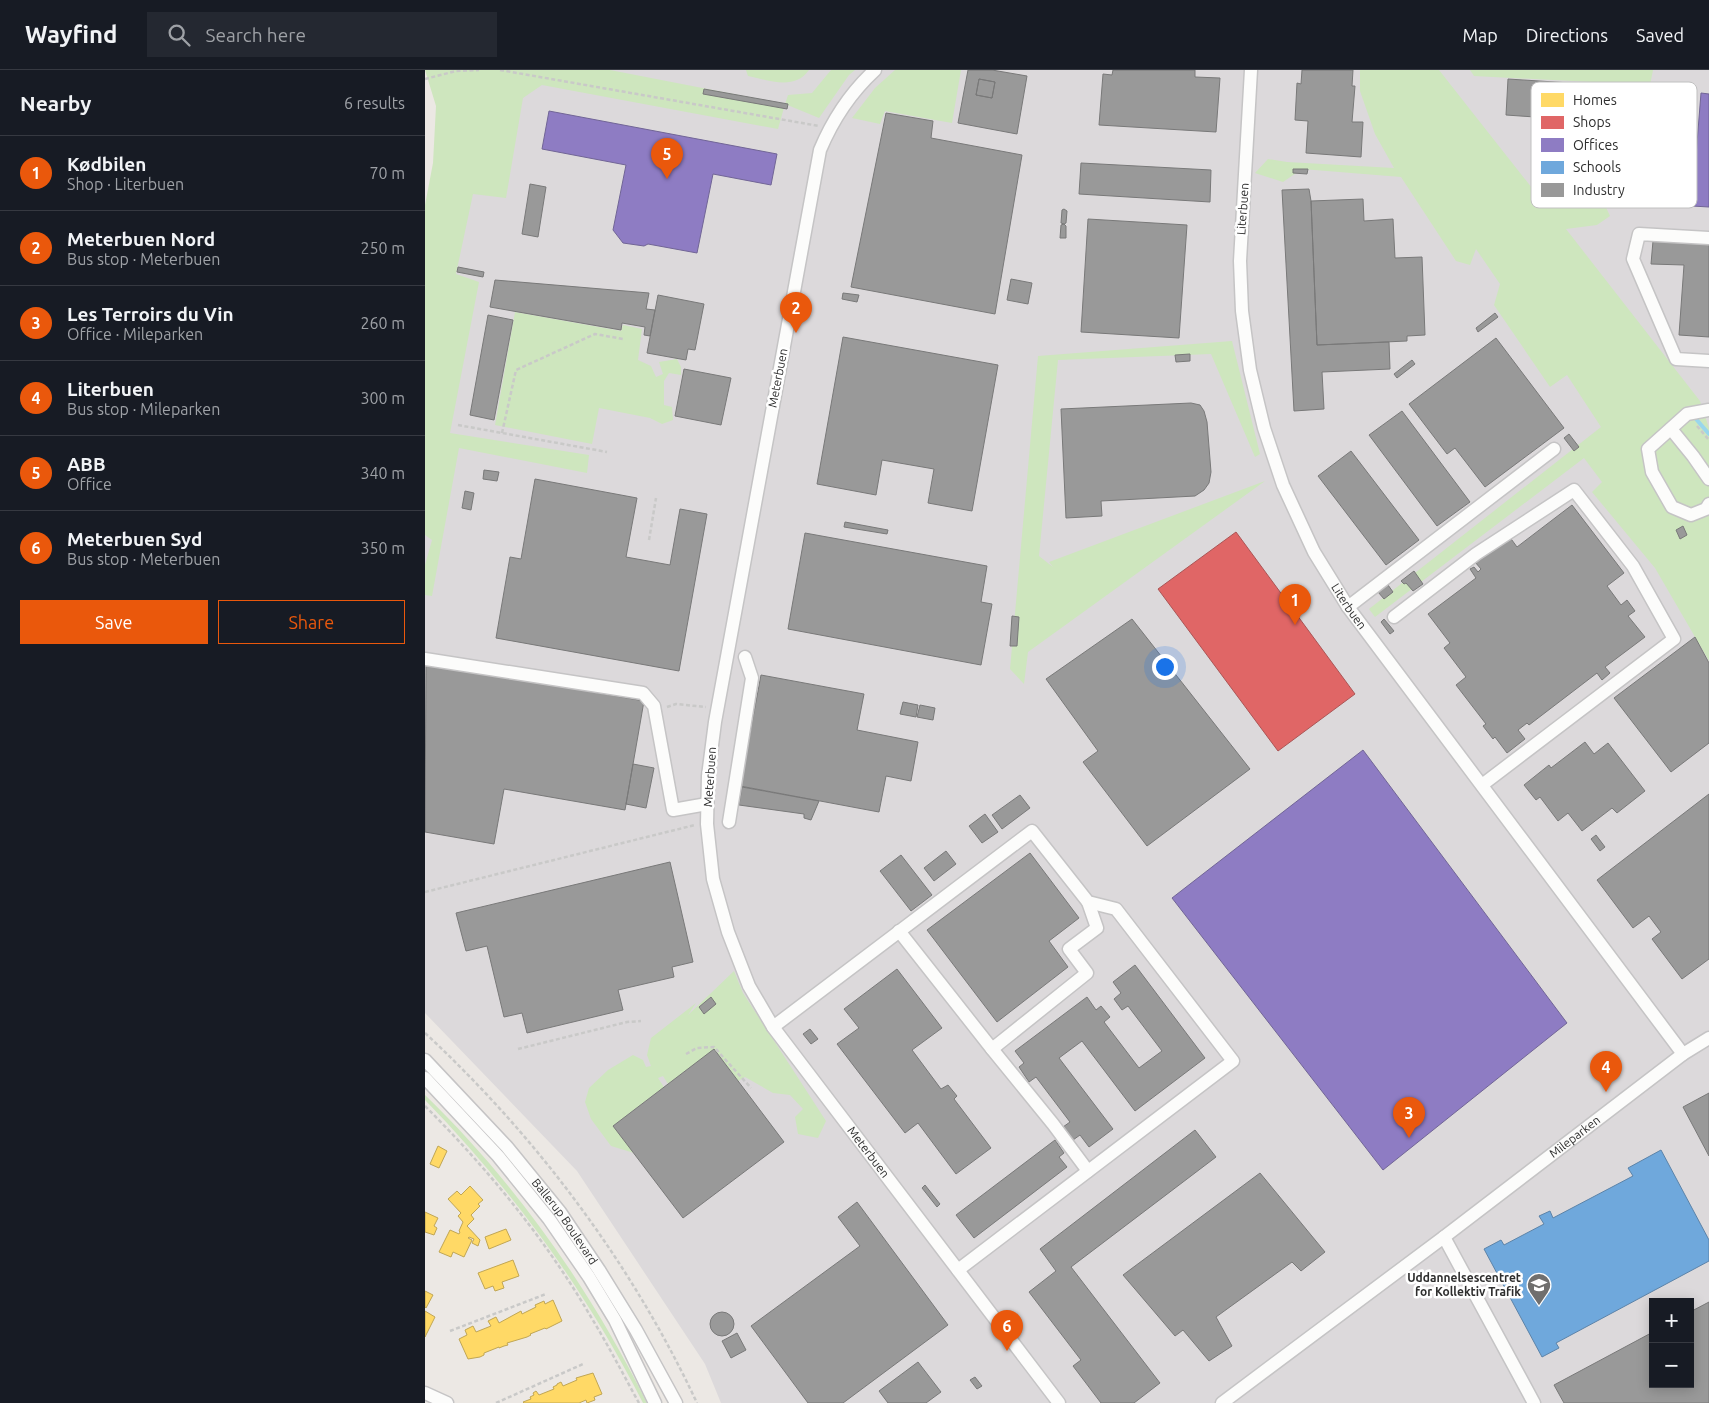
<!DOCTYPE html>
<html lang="en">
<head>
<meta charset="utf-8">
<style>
	body { margin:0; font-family:Ubuntu,sans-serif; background:#242831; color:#f1f3f6 }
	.controls { position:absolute; right:15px; bottom:15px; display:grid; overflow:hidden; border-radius:0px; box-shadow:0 2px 12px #0003 }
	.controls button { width:45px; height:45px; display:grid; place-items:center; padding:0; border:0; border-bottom:1px solid #363941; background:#171b24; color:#f1f3f6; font:25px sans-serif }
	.you { position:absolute; left:739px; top:596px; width:18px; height:18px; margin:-12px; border:4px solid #fff; border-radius:50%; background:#1a73e8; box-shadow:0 0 0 8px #1a73e833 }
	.badge { display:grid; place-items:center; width:32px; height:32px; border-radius:50%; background:#ea580c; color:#fff; font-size:16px; font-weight:700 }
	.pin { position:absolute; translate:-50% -41px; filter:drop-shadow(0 1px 2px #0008) }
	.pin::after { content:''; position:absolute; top:26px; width:18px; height:15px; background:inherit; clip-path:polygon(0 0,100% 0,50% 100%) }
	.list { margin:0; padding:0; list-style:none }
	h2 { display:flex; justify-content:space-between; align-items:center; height:65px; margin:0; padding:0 20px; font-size:21px }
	h2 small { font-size:16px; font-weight:400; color:#9ea1a6 }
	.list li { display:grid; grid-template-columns:32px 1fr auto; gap:15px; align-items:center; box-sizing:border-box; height:75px; padding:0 20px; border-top:1px solid #363941 }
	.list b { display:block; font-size:19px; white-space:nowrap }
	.list p { margin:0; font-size:16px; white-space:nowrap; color:#9ea1a6 }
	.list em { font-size:16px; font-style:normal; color:#9ea1a6 }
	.actions { display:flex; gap:10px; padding:15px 20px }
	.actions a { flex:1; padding:11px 0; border:1px solid #ea580c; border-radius:0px; text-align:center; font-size:18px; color:#ea580c }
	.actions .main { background:#ea580c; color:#fff }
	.icon { flex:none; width:28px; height:28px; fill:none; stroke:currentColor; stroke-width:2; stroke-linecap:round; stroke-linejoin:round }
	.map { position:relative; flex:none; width:1284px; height:1333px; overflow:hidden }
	header { display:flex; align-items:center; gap:30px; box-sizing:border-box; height:70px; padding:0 25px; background:#171b24; border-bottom:1px solid #363941 }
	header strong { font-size:24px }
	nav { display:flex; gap:28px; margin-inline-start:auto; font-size:18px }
	.search { width:350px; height:45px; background:#242831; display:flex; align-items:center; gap:12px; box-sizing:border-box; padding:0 18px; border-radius:0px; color:#9ea1a6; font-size:19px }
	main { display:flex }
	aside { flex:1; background:#171b24 }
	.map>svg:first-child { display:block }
	.industrial { fill:#dcd9db; fill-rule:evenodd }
	.green { fill:#cee6be }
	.homes { fill:#ffd966; stroke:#c0a655 }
	.shops { fill:#e06666; stroke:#ab5555 }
	.offices { fill:#8e7cc3; stroke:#716596 }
	.schools { fill:#6fa8dc; stroke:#5c83a8 }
	.industry { fill:#999; stroke:#797979; fill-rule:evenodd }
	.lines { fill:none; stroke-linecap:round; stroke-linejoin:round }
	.stream { stroke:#99d6ec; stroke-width:4 }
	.minor-casing { stroke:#c5c4c5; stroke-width:15 }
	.path { stroke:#c9c9c8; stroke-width:2.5; stroke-dasharray:4 2.5; stroke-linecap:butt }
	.minor { stroke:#fcfcfb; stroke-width:12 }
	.labels { text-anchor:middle; stroke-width:5; stroke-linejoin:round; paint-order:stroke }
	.street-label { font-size:12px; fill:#2e2e2e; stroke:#fff }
	.poi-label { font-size:12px; font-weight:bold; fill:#2e2e2e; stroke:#fff; text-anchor:end }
	.key { fill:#fff; stroke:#c0c0c0; stroke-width:1 }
	.key-label { font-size:14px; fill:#2e2e2e }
</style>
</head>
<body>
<header>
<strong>Wayfind</strong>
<div class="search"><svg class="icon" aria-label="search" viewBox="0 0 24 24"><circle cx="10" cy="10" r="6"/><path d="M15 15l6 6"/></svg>Search here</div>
<nav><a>Map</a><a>Directions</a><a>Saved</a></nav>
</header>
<main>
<aside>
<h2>Nearby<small>6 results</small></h2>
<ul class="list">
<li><span class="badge">1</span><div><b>Kødbilen</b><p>Shop · Literbuen</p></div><em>70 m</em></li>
<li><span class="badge">2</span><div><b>Meterbuen Nord</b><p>Bus stop · Meterbuen</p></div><em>250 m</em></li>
<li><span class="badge">3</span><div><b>Les Terroirs du Vin</b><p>Office · Mileparken</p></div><em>260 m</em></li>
<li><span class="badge">4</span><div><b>Literbuen</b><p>Bus stop · Mileparken</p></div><em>300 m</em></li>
<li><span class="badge">5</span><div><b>ABB</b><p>Office</p></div><em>340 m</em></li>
<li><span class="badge">6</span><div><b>Meterbuen Syd</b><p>Bus stop · Meterbuen</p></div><em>350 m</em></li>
</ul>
<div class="actions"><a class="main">Save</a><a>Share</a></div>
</aside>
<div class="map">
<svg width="1284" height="1333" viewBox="0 0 1284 1333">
	<rect width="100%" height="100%" fill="#ece8e4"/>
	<!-- industrial -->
	<path class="industrial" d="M64,0H1284V1333H296L280,1294L152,1101L0,943V337ZM1228,1232H1265V1314H1228Z"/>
	<!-- green -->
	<path class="green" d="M0,0H185L360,34L363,25L387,23L406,0H430L424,5L394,48L360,34L353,59L117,15L98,28L81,128L48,124L31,204L54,212L25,363L164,385L162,403L34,378L7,526L0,525V495L7,470L0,465V135L8,93L11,36Z
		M321,0H384C369,21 344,10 323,6Z
		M470,0H536L527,53L460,41L455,54L427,48L450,18Z
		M935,0H1014L1107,118L1120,111L1140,130L1178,131L1185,146L1172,155L1141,159L1275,331L1284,358V591L1230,498L1167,422L1177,412L1159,388L950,547L944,539L1176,357L1142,305L1125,317L1069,235L1075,214L1051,179L1045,195L1031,191L976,107L877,99L858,112L830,103L843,89L862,92L969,98L950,64L935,21Z
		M1045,0H1228L1225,15L1049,6Z
		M90,242L196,261L198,255L217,259L213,290L226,296L231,307L238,304L234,292L252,289L256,297V305L244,303L239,311V335L247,337L248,350L237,354L225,348L174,338L167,374L70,355Z
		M807,271L835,384L830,387L786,284L633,290L614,486L628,497L624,492L840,411L603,582L599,614L585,599L613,286Z
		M309,901L318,923L401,1051L393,1068L373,1064L370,1047L378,1039L365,1025L348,1023L320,1007L313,1011L289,980L243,1014L238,1006L233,1008L239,1017L188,1056L209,1083L186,1076L166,1049L160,1032L164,1018L183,1000L208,985L218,990L221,997L226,996L222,985L226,968L271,933L263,945Z
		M0,1025C91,1113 166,1220 222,1333H218C161,1221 88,1120 0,1030Z"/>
	<!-- homes -->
	<path class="homes" d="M13,1076L22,1081L14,1098L5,1094Z
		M45,1116L58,1130L53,1134L55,1136L46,1145L49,1149L42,1156L55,1170L53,1176L47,1173L49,1169L44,1167L43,1168L47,1170L39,1187L28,1182L26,1187L14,1182L25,1160L34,1164L35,1162L34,1161L38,1152L33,1146L36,1143L23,1129L32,1121L36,1125Z
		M0,1142L13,1148L9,1156L12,1158L9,1165L0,1162Z
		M81,1159L86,1170L64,1179L60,1167Z
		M88,1190L94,1206L77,1212L79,1218L70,1221L68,1216L60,1219L53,1203Z
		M0,1221L8,1225L1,1238L0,1237Z
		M128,1230L137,1251L121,1259L120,1258L105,1264L106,1265L102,1267L82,1273L83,1275L79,1276L74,1278V1277L59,1283V1285L55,1287L43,1289L34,1269L42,1265L40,1260L48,1256L51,1262L66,1256L63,1251L71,1247L74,1253L96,1241L97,1244L111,1237L110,1235L119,1231L120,1234Z
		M0,1241L10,1247L0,1267Z
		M168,1303L177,1324L169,1327L170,1330L162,1333L161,1330L154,1333H99L98,1332L106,1329L105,1327L109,1325L108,1323L111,1321L114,1325L129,1319L128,1317L132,1315V1314L136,1312L138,1316L152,1310L151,1308Z"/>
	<!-- shops -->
	<path class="shops" d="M811,462L930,624L853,681L733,519Z"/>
	<!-- offices -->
	<path class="offices" d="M1276,23L1284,24V137L1267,136Z
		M124,41L352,84L346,115L288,104L272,183L223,174L219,176L198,173L188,160L201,95L117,79Z
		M938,680L1142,953L958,1100L747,828Z"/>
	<!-- schools -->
	<path class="schools" d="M1236,1080L1284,1170V1191L1131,1273L1134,1278L1117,1287L1059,1179L1076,1170L1079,1175L1119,1154L1114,1146L1125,1141L1128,1148L1208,1106L1203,1098Z"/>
	<!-- industry -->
	<path class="industry" d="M543,0H567L602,6L592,64L533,53ZM554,9L570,12L567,28L551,25Z
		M688,0H770V7L795,8L791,62L674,55L678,4L687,5Z
		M877,0H928L927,16H930L927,52H938L936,87L881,83L883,51L870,50L872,13L876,14Z
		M554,9L570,12L567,28L551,25Z
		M1083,9L1192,16L1190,54L1183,53L1182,66L1231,69L1228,106L1130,100L1132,62L1152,63L1153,50L1081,45Z
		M279,19L363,34L362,39L278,24Z
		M461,43L508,51L506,68L597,85L570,244L426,217Z
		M656,93L786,100L785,132L654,124Z
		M868,99H883L882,104L868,103Z
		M105,114L121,117L113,167L97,164Z
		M884,119L886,131L892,275L964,272L965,299L897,302L899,339L869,341L857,120Z
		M938,129L939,151L968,149L970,188L997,187L1000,265L982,266V271L892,275L886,131Z
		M639,139L642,141L641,153L639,154L636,153L637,140Z
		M663,149L762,155L754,268L656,262Z
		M639,154L641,156V168H635L636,155Z
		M1228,171L1284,174V267L1254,265L1259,195L1226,194Z
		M33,197L59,202L58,207L32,202Z
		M586,209L607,213L603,234L582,230Z
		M70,210L224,223L221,239L230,240L225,266L219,265L220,257L197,253L196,260L65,237Z
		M418,223L434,225L432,232L417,229Z
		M233,225L279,234L270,280L263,279L261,290L222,283Z
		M1070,243L1073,247L1053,262L1051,258Z
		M63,245L88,250L69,350L45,345Z
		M418,267L573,295L547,441L503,433L509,399L457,390L451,425L392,414Z
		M1071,268L1139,358L1060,417L1030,378L1022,384L984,334Z
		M765,284V291L751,292L750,285Z
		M987,290L990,294L972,308L969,304Z
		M259,299L306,308L296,355L250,346Z
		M766,333L775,335L779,341L782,352L786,402L784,413L779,420L770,426L676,431L677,446L641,448L636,339Z
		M977,341L1045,432L1012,456L944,365Z
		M1144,364L1154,377L1149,381L1139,368Z
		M926,381L994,470L961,495L893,406Z
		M59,400L74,402L72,411L58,409Z
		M110,409L212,428L201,487L245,495L255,439L282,444L254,601L71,568L85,487L96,489Z
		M40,421L49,423L46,440L37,438Z
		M1147,435L1199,503L1182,516L1196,535L1202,530L1210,541L1203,546L1220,567L1180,597L1185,603L1177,610L1172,603L1104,655L1102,653L1093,660L1100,669L1082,683L1070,667L1068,669L1058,656L1061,654L1031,615L1041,607L1019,578L1025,573L1003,544L1051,508L1045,499L1049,497L1053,502L1056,499L1050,492L1084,466L1092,477Z
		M420,452L463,460L462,464L419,457Z
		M1258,456L1262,465L1255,469L1251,460Z
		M380,463L562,496L556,532L567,534L556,595L363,559Z
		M989,501L998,514L988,521L981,513L979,514L976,511Z
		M963,515L968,522L959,529L953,522Z
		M587,546L594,547L592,576H585Z
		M707,549L825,699L722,776L658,692L673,681L621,609Z
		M959,549L969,561L965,564L956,552Z
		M1270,567L1284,593V673L1246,702L1189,628Z
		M1,592L219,631L200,740L79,719L69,774L0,762Z
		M336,605L439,624L432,660L493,672L486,711L461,706L454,742L315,716Z
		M478,632L493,635L491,647L475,644Z
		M495,635L510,638L508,650L492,647Z
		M1160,672L1169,684L1183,673L1220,721L1192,743L1187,738L1157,761L1143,743L1133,751L1115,727L1111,730L1099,715L1124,695L1126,698Z
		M208,694L229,698L221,738L201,734Z
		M317,717L394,731L386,750L379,748V744L314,735Z
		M1284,724V889L1257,909L1227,869L1236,862L1224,846L1208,858L1172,810Z
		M595,725L605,738L577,759L567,745Z
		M560,744L573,762L557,773L544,756Z
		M1171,765L1180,777L1175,781L1166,769Z
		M521,781L531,794L509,811L499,798Z
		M605,783L654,848L624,871L643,897L572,952L502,860Z
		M476,785L507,825L486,841L455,801Z
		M245,792L268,892L247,897L249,907L193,920L198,940L102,963L97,943L79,947L62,876L41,881L31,843Z
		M710,895L780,988L710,1041L657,971L634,988L688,1059L664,1077L655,1065L648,1070L638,1057L645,1052L611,1007L604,1012L594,997L599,993L590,981L662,927L671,940L676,936L685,947L679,952L714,998L737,981L703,936L697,940L689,929L696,923L688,912Z
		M472,899L517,958L487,980L516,1019L523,1015L532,1026L529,1029L566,1078L531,1104L493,1053L480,1063L412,974L434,958L419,939Z
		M286,927L291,934L279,944L274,937Z
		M385,959L393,969L386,974L378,964Z
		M289,979L359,1072L258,1148L188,1056Z
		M1284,1023V1086L1258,1037Z
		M770,1060L791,1087L646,1197L735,1313L709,1333H676L648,1296L656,1290L604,1222L631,1201L615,1179Z
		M630,1070L639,1083L634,1087L642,1097L549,1168L531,1145Z
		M835,1103L900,1182L876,1201L867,1192L791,1247L807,1276L784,1291L758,1260L750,1266L698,1205Z
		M500,1115L515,1134L512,1137L497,1118Z
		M432,1132L523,1255L418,1333H383L326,1256L435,1176L413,1147Z
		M1284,1232V1333H1139L1129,1315L1228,1262V1314H1265V1242Z
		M285 1254a12 12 0 1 1 24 0a12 12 0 1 1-24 0Z
		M312,1263L321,1280L306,1288L297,1271Z
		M493,1292L516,1322L501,1333H463L454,1321Z
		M550,1307L557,1316L552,1319L545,1310Z"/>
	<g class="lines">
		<!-- stream -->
		<path class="stream" d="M1271,349L1284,364"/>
		<!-- minor casing -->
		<g class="minor-casing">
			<g id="minor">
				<path id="s1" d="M450,0C425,23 408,49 395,80L290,652L283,706L282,754L288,809L303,862L324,916L348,957L634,1333"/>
				<path id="s2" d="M826,0L815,191L817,241L825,300L839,358L858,415L889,482L923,537L1258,984"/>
				<path d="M1284,168L1214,164L1208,189L1251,289L1284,291"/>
				<path d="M1284,340L1262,344L1223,379L1227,402L1247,437L1266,445L1281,439L1284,434"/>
				<path d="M1246,359L1268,386L1284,409"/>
				<path d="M923,537L1129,379"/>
				<path d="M969,547L1051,484L1149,420L1208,496L1249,569L1057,715"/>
				<path d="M0,589L218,623L229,636L248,740L282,734"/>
				<path d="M304,752L327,608L320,587"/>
				<path d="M474,861L567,979L628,1054L663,1101"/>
				<path d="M348,957L607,761L663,832L691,839L808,991L533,1200"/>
				<path d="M567,979L662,903L644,879L672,858L663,832"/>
				<path id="s3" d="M0,990L82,1077L135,1142L174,1200L211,1260L251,1333"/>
				<path d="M0,1008L73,1086L124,1149L164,1207L190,1250L230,1333"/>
				<path d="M1019,1167L1109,1333"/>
				<path d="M0,1323L22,1333"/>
				<path id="s4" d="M797,1333L1019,1167L1258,984L1284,968"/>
			</g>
		</g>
		<!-- path -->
		<path class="path" d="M75,0L394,56
			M0,9L31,1L54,0
			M33,355L182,382
			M1272,356L1284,370
			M77,363L91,300L170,264L198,269
			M224,470L231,428
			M242,637L251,634L281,637
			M0,822L270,755
			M0,963C112,1067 207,1194 272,1333
			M93,979L202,952L216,951
			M261,984L272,978L289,977L326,1018
			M0,1036C63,1099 121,1170 166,1247C183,1275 198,1304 214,1333
			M25,1261L121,1224
			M71,1333L158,1294"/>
		<!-- minor -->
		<use href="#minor" class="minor"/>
	</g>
	<!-- icons -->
	<defs>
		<g id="school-pin" transform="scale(1.25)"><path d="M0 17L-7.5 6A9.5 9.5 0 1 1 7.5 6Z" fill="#706f6e" stroke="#fff"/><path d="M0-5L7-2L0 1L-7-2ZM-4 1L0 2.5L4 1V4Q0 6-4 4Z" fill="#fff"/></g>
	</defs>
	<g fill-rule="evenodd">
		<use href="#school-pin" x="1114" y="1215"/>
	</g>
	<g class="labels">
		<!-- street labels -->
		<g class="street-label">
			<text transform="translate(818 139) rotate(-86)" y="4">Literbuen</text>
			<text transform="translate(353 308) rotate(-79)" y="4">Meterbuen</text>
			<text dy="4" stroke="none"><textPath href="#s2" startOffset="559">Literbuen</textPath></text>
			<text transform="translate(285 707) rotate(-86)" y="4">Meterbuen</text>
			<text dy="4" stroke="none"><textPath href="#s4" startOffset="442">Mileparken</textPath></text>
			<text dy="4" stroke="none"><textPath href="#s1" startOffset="1155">Meterbuen</textPath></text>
			<text dy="4" stroke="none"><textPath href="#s3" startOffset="214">Ballerup Boulevard</textPath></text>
		</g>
		<!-- poi labels -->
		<g class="poi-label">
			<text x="1096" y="1212">Uddannelsescentret<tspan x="1096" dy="14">for Kollektiv Trafik</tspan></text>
		</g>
	</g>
	<!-- legend -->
	<rect x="1106" y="12" width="166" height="126" rx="8" class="key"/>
	<rect x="1116" y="23" width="23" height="14" fill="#ffd966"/>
	<rect x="1116" y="46" width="23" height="13" fill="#e06666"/>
	<rect x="1116" y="68" width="23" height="14" fill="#8e7cc3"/>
	<rect x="1116" y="91" width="23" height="13" fill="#6fa8dc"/>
	<rect x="1116" y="113" width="23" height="14" fill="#999"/>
	<g class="key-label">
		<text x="1148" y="35">Homes</text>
		<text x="1148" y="57">Shops</text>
		<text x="1148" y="80">Offices</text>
		<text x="1148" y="102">Schools</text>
		<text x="1148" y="125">Industry</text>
	</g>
</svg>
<div class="controls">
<button>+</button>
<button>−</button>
</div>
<div class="you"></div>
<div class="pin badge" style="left:870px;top:555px">1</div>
<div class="pin badge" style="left:371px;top:263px">2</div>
<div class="pin badge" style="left:984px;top:1068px">3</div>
<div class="pin badge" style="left:1181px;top:1022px">4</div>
<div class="pin badge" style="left:242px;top:109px">5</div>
<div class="pin badge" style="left:582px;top:1281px">6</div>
</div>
</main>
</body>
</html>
